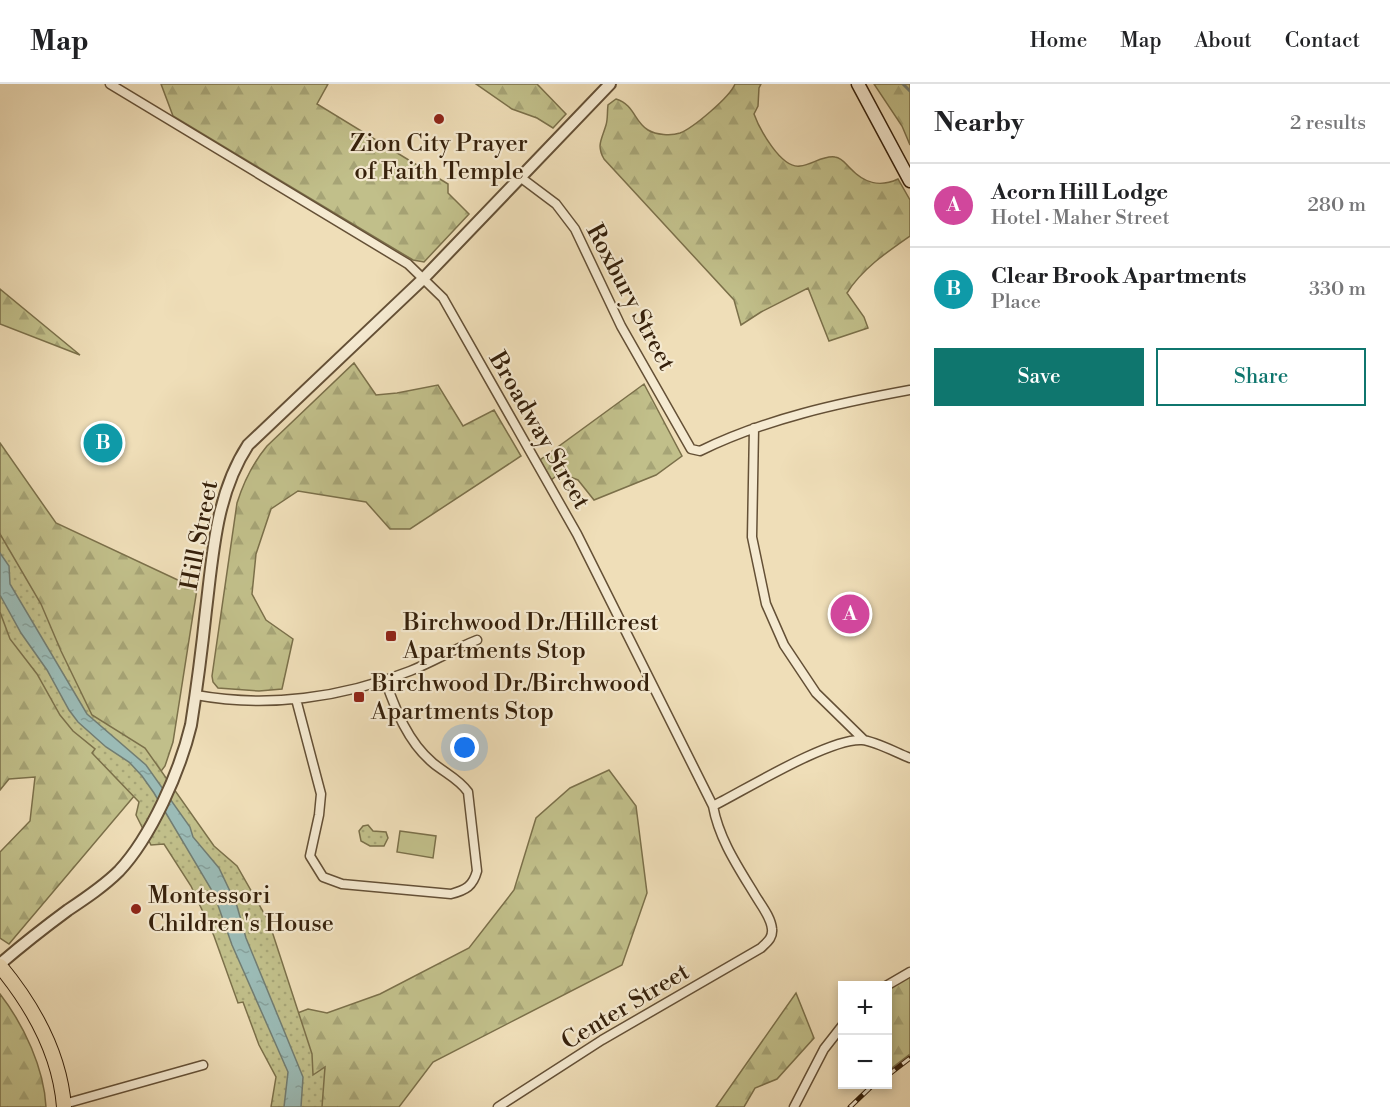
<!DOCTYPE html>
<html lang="en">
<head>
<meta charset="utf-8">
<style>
	body { margin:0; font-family:"Libre Bodoni",serif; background:#f6f6f6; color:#202124 }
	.controls { position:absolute; right:18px; bottom:18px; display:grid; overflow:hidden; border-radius:0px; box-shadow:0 3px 9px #0003 }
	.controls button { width:54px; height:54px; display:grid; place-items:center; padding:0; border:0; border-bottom:2px solid #e0e0e0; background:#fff; color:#202124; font:30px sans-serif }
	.you { position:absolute; left:465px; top:664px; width:21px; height:21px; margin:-15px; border:4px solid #fff; border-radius:50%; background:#1a73e8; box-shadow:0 0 0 9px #1a73e833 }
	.badge { display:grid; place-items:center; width:39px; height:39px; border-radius:50%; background:#0f766e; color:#fff; font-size:20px; font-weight:700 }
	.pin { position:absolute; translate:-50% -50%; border:3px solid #fff; box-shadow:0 2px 6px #0006 }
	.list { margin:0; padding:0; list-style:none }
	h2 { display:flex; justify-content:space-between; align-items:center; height:78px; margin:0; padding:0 24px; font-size:26px }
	h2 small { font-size:20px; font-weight:400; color:#757577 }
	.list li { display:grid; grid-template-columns:39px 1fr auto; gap:18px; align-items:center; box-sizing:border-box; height:84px; padding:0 24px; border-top:2px solid #e0e0e0 }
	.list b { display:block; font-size:22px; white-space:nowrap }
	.list p { margin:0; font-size:20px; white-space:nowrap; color:#757577 }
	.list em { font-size:20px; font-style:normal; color:#757577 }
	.actions { display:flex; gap:12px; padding:18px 24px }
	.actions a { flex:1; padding:14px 0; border:2px solid #0f766e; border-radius:0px; text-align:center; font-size:21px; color:#0f766e }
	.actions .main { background:#0f766e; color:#fff }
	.map { position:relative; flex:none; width:910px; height:1023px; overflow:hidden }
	header { display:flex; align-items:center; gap:36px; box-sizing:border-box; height:84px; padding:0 30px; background:#fff; border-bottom:2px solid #e0e0e0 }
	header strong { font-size:28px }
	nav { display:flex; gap:33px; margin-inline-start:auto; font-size:21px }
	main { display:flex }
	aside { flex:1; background:#fff }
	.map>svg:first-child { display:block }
	.forest { fill:url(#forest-firs); stroke:#7b704a; stroke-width:1.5 }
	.park { fill:url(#park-dots); stroke:#7b704a; stroke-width:1.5 }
	.garden { fill:#c1bf8a; stroke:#7b704a; stroke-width:1.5 }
	.water { fill:url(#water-ripples); stroke:#727d72; stroke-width:1.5 }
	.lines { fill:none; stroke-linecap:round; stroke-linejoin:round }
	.stream { stroke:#727d72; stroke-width:3 }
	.minor-casing { stroke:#645036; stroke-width:11 }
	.tertiary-casing { stroke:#645036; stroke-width:14 }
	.secondary-casing { stroke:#35200b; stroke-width:15 }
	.primary-casing { stroke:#35200b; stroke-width:16 }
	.minor { stroke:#f5ead1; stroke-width:8 }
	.tertiary { stroke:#f5ead1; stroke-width:10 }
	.secondary { stroke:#f5ead1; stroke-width:12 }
	.primary { stroke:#efdeb8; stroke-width:14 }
	.rail-casing { stroke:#35200b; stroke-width:5 }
	.rail { stroke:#f5ead1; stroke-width:3; stroke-dasharray:9; stroke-linecap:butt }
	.poi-dot { fill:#8f2418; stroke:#f5ead1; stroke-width:2 }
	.labels { text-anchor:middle; stroke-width:4.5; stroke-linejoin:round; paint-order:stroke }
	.poi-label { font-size:24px; fill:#35200b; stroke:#f5ead1; text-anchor:start }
	.street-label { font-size:24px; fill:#35200b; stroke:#f5ead1 }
</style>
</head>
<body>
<header>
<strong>Map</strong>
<nav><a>Home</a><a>Map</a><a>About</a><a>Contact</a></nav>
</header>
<main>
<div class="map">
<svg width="910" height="1023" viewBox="0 0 910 1023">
	<defs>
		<pattern id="forest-firs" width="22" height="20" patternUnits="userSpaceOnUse" patternTransform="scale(1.5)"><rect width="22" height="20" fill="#c1bf8a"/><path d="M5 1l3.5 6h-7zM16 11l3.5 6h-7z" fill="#a6a476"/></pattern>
		<pattern id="park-dots" width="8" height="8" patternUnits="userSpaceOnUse" patternTransform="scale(1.5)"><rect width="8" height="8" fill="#c1bf8a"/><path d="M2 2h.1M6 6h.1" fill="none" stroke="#a6a476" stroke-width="1.8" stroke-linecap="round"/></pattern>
		<pattern id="water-ripples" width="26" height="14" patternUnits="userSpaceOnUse" patternTransform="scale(1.5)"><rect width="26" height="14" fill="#9bbbb6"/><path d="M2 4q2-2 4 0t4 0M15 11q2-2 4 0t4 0" fill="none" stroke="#86a09b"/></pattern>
	</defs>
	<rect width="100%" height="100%" fill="#efdeb8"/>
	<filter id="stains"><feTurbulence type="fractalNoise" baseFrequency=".00333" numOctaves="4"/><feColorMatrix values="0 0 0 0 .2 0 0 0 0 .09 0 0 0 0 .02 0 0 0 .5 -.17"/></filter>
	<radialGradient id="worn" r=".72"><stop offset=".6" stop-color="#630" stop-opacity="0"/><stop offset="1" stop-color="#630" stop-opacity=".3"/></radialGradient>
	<!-- forest -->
	<path class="forest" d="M161,0H328L317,20L448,100V109L469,130L424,178L413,176L173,32Z
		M476,0H537L566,30L553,44L537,34L512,25Z
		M735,0H761L759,4L758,22L754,30C759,44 781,85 800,82C812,81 823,71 835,73C842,74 845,79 850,84C864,99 879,104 898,95L910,116V152C887,168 862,185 847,209L864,233L868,244L829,257L808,204L761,228L741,241L734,216L604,75C596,61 602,55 606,41C608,35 607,28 608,21L616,15C635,21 634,38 648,46C656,51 671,52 680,49C693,44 730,13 735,0Z
		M874,0H910V61L902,42Z
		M0,205L80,271L0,240Z
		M354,279L376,311L397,309L438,301L463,342L494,326L521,372L410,445H390L366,418L298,407L271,425L256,470L252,510L266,536L293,555L282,605L259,607L218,604L213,598L212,592L237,419C244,397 252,380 267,362Z
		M644,300L682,372L656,391L594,416L578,396L560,389L551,396L540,376Z
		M0,359L56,439L197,505L173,658L165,682L156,694L87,630L0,469Z
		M0,511L21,549L146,698L9,860L0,854V768L30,737L35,693L9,695L0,706Z
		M609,686L636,722L647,809L622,881L433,978L399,1023H301L279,936L308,925L327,929L380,910L469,864L514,806L536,734L570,704Z
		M910,891V970L888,987V905Z
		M796,909L814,954L777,995L755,1004L744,1023H716Z
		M0,910C24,941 44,984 46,1023H0Z"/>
	<!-- park -->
	<path class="park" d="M0,450L41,520L61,567L92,631L145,664L214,762L237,782L269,838L312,970L313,991L325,983L322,1023H271L276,993L259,961L243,918L238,919L214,852L191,802L164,760L151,761L136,731L139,718L92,669L95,665L73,647L60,631L37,590L10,555L0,528Z
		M368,741L373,747L386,748L388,754L384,762H370L361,757L359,747L363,742Z"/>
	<!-- garden -->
	<path class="garden" d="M400,747L436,752L433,774L397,768Z"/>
	<!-- water -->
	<path class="water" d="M0,469L9,482L10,500L87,630L146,681L190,743L193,753L219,784L237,822L246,854L303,993L301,1023H284L288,988L232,861L214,810L154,709L142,692L129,678L106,663L78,638L69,626L47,586L21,549L0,511Z"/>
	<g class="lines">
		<!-- stream -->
		<path class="stream" d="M903,0L910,7"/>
		<!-- minor casing -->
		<g class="minor-casing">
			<path id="minor" d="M110,0L408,180L443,214L577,450L713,722C719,755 738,783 755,811C761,821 771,833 772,845C773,854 767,858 761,864L602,956L498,1023
				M520,93L556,120L575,145L621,242L691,365L700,367C765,335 839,319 910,306
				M754,344L752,453L766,520L784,561L816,609L864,656
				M196,611C267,624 342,614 410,587C433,578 454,565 477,556
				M296,615L321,710L319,731L310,772L323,793L342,800L451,810C466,806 473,802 477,787L468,708C459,695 445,689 433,679C407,657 396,626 385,596
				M713,722C745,706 829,654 862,656C875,657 897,669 910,674
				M886,902L910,888
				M64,1020L203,981
				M794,1023L824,965L842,942"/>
		</g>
		<!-- tertiary casing -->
		<g class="tertiary-casing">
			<path id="tertiary" d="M0,880C22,861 45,843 68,826C86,814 104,802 119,787C151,753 180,687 191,641C197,603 202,564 206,526C213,469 216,410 248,361L423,195L610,0"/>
		</g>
		<!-- secondary casing -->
		<g class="secondary-casing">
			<path id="secondary" d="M858,0L910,97"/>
		</g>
		<!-- primary casing -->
		<g class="primary-casing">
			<path id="primary" d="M0,882C33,922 60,970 64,1023"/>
		</g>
		<!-- minor -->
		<use href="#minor" class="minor"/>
		<!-- tertiary -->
		<use href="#tertiary" class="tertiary"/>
		<!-- secondary -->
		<use href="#secondary" class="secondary"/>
		<!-- primary -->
		<use href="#primary" class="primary"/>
		<!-- rail casing -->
		<g class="rail-casing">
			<path id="rail" d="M888,991L910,974
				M850,1023L874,1000"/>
		</g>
		<!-- rail -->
		<use href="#rail" class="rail"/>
	</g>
	<!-- markers -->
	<g class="poi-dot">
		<circle cx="439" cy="35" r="6"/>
		<rect x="385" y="546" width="12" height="12" rx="3"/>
		<rect x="353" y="607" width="12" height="12" rx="3"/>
		<circle cx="136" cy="825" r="6"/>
	</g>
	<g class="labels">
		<!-- poi labels -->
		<g class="poi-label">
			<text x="439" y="67" text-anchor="middle">Zion City Prayer<tspan x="439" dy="28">of Faith Temple</tspan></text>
			<text x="403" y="546">Birchwood Dr./Hillcrest<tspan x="403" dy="28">Apartments Stop</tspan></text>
			<text x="371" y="607">Birchwood Dr./Birchwood<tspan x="371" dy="28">Apartments Stop</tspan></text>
			<text x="148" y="819">Montessori<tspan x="148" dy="28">Children's House</tspan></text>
		</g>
		<!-- street labels -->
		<g class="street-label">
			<text transform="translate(631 213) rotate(62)" y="8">Roxbury Street</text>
			<text transform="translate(540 346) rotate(60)" y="8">Broadway Street</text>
			<text transform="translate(199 451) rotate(-79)" y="8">Hill Street</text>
			<text transform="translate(625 922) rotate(-31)" y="8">Center Street</text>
		</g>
	</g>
	<rect width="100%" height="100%" filter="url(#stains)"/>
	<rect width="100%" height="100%" fill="url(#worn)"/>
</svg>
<div class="controls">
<button>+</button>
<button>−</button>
</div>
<div class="you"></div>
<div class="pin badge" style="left:850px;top:530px;background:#d1479c">A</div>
<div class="pin badge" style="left:103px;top:359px;background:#0f9aa8">B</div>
</div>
<aside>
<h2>Nearby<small>2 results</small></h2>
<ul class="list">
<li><span class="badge" style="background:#d1479c">A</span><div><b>Acorn Hill Lodge</b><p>Hotel · Maher Street</p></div><em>280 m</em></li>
<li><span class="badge" style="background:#0f9aa8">B</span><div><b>Clear Brook Apartments</b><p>Place</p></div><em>330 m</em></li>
</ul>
<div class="actions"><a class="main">Save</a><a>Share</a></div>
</aside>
</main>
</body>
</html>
